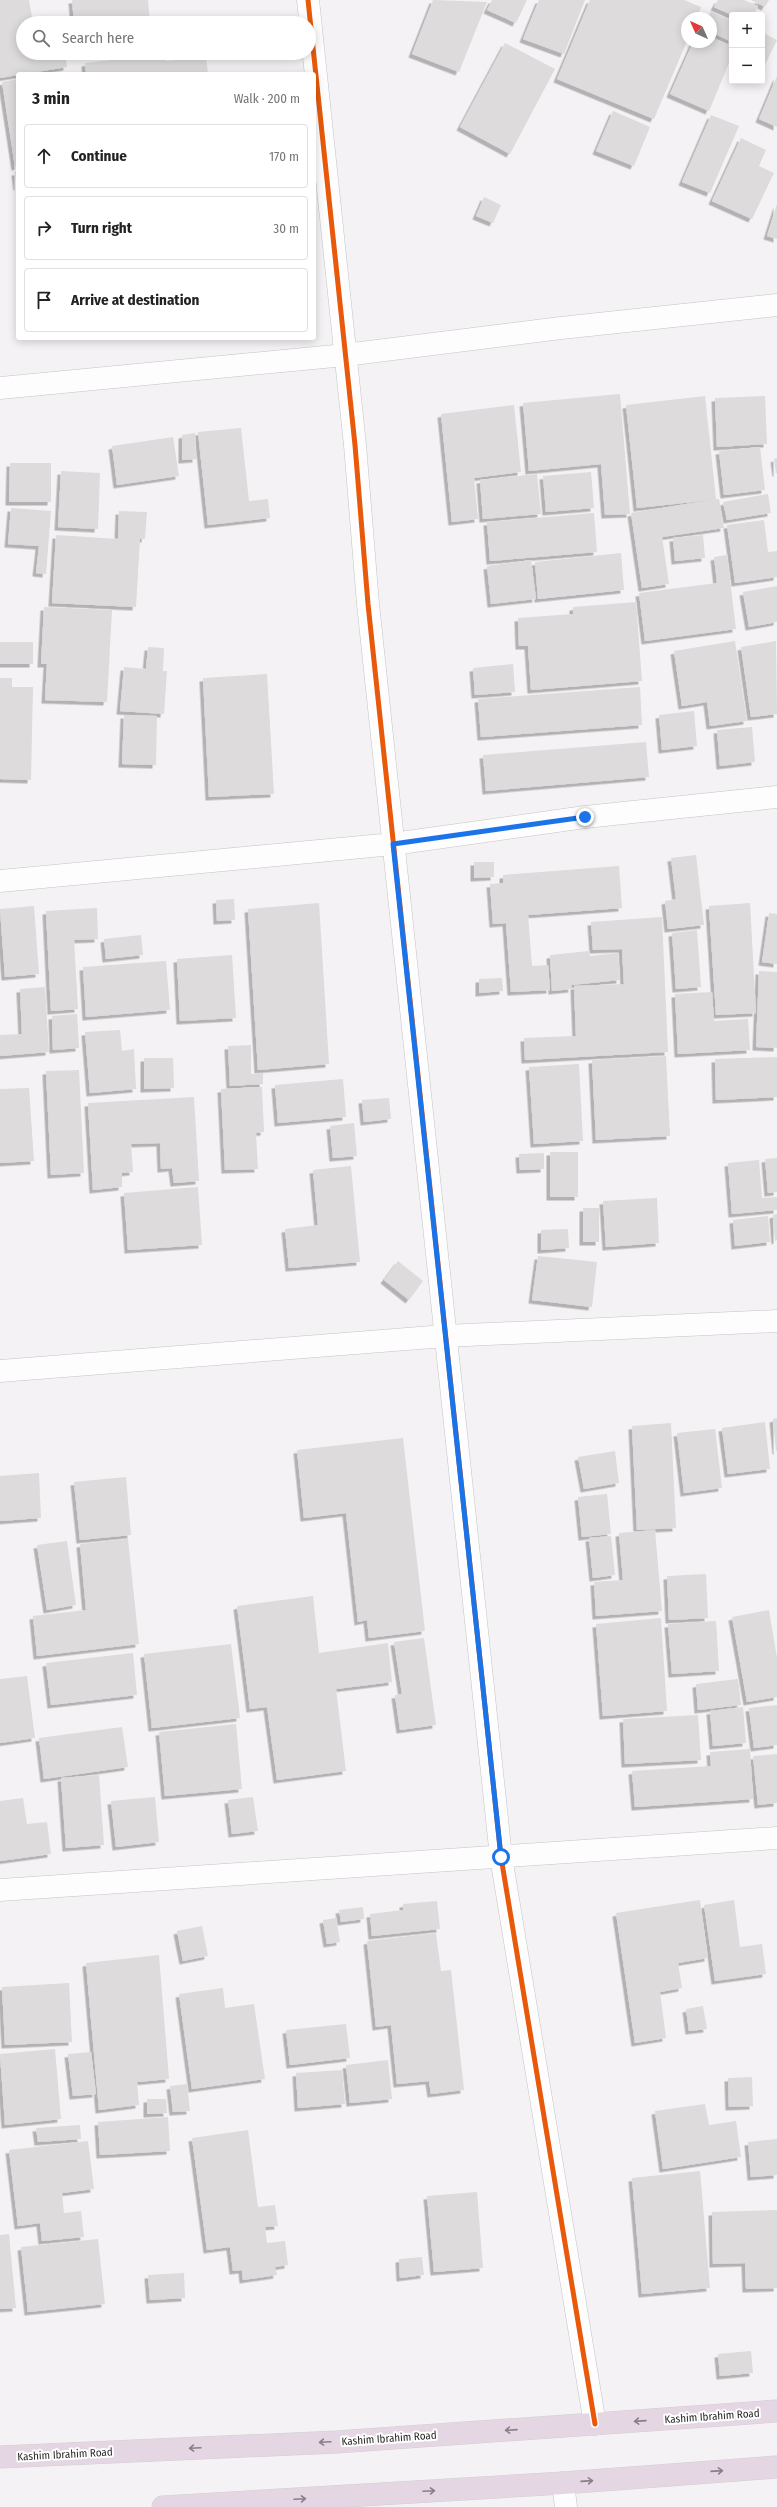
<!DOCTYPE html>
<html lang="en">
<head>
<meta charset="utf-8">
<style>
	body { margin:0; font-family:"Fira Sans Condensed",sans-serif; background:#f6f6f6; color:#222 }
	.controls { position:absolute; right:12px; top:12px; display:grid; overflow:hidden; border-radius:4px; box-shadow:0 2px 10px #0003 }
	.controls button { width:36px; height:36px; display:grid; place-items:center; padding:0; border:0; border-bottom:1px solid #e0e0e0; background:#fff; color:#222; font:20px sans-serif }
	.compass { position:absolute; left:681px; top:12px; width:36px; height:36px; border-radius:50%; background:#fff; box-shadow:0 2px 10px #0003; rotate:315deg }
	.stop { position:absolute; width:12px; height:12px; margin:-9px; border:3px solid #1a73e8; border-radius:50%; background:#fff }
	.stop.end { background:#1a73e8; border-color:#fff; box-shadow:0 1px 4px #0008 }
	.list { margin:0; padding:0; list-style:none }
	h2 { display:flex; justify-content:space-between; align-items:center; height:52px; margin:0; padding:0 16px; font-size:17px }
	h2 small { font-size:13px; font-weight:400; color:#767676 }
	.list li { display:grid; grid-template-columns:26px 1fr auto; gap:12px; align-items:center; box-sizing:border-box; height:64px; margin:0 8px 8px; padding:0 8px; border:1px solid #e0e0e0; border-radius:4px }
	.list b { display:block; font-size:15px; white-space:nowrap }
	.list em { font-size:13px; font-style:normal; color:#767676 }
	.icon { flex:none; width:22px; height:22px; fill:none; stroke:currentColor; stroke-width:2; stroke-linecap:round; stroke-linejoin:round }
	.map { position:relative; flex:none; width:777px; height:2507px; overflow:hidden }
	.search { position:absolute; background:#fff; box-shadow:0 2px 10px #0003; left:16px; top:16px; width:300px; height:44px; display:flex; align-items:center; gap:10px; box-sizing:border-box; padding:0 14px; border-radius:22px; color:#767676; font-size:15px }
	.panel { position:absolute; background:#fff; box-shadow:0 2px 10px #0003; left:16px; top:72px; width:300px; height:268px; border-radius:4px }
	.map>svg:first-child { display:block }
	.building { fill:#dddbdc; filter:url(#shadow) }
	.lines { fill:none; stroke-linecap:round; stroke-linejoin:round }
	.street-casing { stroke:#c5c4c5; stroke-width:23 }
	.highway-casing { stroke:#d1cfd0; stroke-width:23 }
	.street { stroke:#fdfdfd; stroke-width:22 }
	.highway { stroke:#e4d7e3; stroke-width:22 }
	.cycleway-casing { stroke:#fff; stroke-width:8 }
	.cycleway { stroke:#e8590c; stroke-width:5 }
	.oneway { stroke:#888086 }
	.route { stroke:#1a73e8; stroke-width:5 }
	.labels { text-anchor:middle; stroke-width:4; stroke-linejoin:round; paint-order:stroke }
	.street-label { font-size:11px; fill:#2b292a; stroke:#fff }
</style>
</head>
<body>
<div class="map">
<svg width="777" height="2507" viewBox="0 0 777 2507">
	<defs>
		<filter id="shadow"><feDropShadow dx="-3.5" dy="3.5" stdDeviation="0" flood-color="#0004"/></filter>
	</defs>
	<rect width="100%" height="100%" fill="#f4f2f4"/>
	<!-- building -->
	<path class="building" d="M0,0H29L33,23H23V53H65L67,67L0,78Z
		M72,0H148L150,23H74Z
		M433,0L487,2L459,72L412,54Z
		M492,0H527L516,23L487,10Z
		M539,0H585L564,54L523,39Z
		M590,0H684L701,7L697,18H687V41L654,119L557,79Z
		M718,0H744L758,6L754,15H732L714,7Z
		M751,0H769L765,7Z
		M711,11L732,21V42L711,32V18H708Z
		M762,32L777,40L763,69L762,68Z
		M711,37L732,46V56L709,111L670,94L693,42H711Z
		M505,43L555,69L510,154L460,127Z
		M76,53H99V54L77,56Z
		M165,54L166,61L206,57L208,74H86L85,63Z
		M777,76V127L759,119Z
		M18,79V166L15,167L2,82Z
		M613,111L650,127L634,166L596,151Z
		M711,115L739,126L710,193L682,182Z
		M741,138L766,150L759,166L774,173L752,219L712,201Z
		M15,172H18V187H17Z
		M484,197L501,205L493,223L476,216Z
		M777,204V239L767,236Z
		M620,394L630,514L605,515L601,464L529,471L523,403Z
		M705,396L716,499H719L724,528L662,537L669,584L642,588L631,513L711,500L637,508L626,405Z
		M765,396L767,444L717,447L715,398Z
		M514,405L521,472L474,478L478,519L452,522L441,414Z
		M241,428L249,501L268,499L270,518L208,525L198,432Z
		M195,433L196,459L182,460V435Z
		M173,437L179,476L117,485L112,446Z
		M760,447L765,490L724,495L719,451Z
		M777,458V473H776L774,459Z
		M10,463H51V502H9Z
		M61,471L100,473L98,529L58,527Z
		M591,472L594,508L546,512L543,476Z
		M537,474L541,514L483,519L480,480Z
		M768,494L771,513L727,520L723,502Z
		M11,508L51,511L46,574L36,573L39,546L8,544Z
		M119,511L147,512L145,539H140L136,607L52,603L56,535L118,539Z
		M594,513L597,552L490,561L487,522Z
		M764,520L768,552L777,551V577L735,583L727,525Z
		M703,535L705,558L675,561L673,538Z
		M621,553L624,590L538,599L535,562Z
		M727,555L736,629L645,641L639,593L717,583L714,557Z
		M531,560L536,599L491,604L487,566Z
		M777,586V622L749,627L743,592Z
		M636,602L642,681L531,690L528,646H519L518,618L573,614V607Z
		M44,607L112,610L107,702L45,700L47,664H41Z
		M735,641L747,721L710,726L707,702L682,706L674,651Z
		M776,641L777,714L751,717L741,647Z
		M0,642H33V664H0Z
		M148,647L164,648L163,671H167L164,714L120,711L124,667L146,669Z
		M513,664L515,692L475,695L473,668Z
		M267,674L274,794L209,797L203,678Z
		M0,678H12V687H33L31,780L0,779Z
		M640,687L642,725L481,737L478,699Z
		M694,711L697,746L662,750L659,715Z
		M124,715L157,716L156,765L122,764Z
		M752,727L755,762L720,766L717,730Z
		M646,742L649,777L486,791L483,755Z
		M696,855L704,925L668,929L665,901L676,899L671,858Z
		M474,862H494V877L474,878Z
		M619,866L622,908L528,915L532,966L548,965L550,990L511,992L506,923L493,924L490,884L503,883V875Z
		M234,899L235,920L217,921L216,900Z
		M319,903L329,1064L258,1070L248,909Z
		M750,903L756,1013L716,1015L709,906Z
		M34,906L39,974L5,977L0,909Z
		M97,908L98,939L74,940L78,1009L51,1011L46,911Z
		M769,913L777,914V964L762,962Z
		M662,917L668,1052L525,1060L524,1038L576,1036L574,986L624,984L622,949L593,950L591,922Z
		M697,930L701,987L676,989L672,933Z
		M141,935L143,955L106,959L104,939Z
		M589,951L590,956L618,953L620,980L571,985L572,989L552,991L550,955Z
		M232,955L236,1018L180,1021L177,959Z
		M166,961L170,1010L86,1017L83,967Z
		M759,971L777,972V1048L756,1047Z
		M502,978L503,991L479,993V979Z
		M45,987L49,1052L0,1056V1035L22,1034L20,989Z
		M712,992L714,1021L748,1019L750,1050L678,1054L675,994Z
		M77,1014L79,1048L53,1050L52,1016Z
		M120,1030L122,1051L134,1049L136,1089L90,1093L85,1032Z
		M251,1045V1074L263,1073V1084L230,1086L228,1046Z
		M666,1056L670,1136L596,1140L592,1060Z
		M777,1057V1097L716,1100L715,1059Z
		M144,1058H173L174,1088L144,1089Z
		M579,1064L583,1141L534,1144L529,1067Z
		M79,1070L84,1173L51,1175L46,1071Z
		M343,1079L346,1117L278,1123L275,1085Z
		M262,1087L264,1132L256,1133L258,1169L225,1170L221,1089Z
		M29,1088L34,1161L0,1163V1089Z
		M194,1097L199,1181L174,1183L172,1168L161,1169L160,1143L131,1144L133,1172L122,1173V1187L93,1190L88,1103Z
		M389,1098L391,1119L364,1122L362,1100Z
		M354,1123L357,1156L333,1158L330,1126Z
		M550,1152H578V1197H550Z
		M544,1153V1169L520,1170L519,1154Z
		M777,1158V1192L768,1193L765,1159Z
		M759,1160L762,1198L777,1197V1210L732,1214L728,1163Z
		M351,1166L360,1262L289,1268L285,1229L318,1225L313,1170Z
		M198,1187L202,1245L128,1250L124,1193Z
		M657,1198L659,1243L606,1247L603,1201Z
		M583,1208H599V1242H583Z
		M777,1214V1240L775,1241L773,1215Z
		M768,1216L770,1242L735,1246L733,1220Z
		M568,1229L569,1248L541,1250V1230Z
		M538,1256L597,1262L592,1307L532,1300Z
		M398,1261L423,1281L409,1300L384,1280Z
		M777,1418V1451H776L773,1419Z
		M765,1422L770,1469L728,1474L722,1428Z
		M671,1423L676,1528L637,1530L632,1426Z
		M715,1429L722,1488L684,1493L677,1433Z
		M403,1438L425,1631L369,1638L367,1620L358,1622L346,1513L304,1518L297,1450Z
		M615,1451L619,1483L584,1489L578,1457Z
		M39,1473L41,1518L0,1521V1476Z
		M126,1477L131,1535L80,1540L74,1482Z
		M607,1494L611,1534L582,1537L578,1497Z
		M655,1530L662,1611L596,1616L594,1582L623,1580L619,1533Z
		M611,1536L615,1575L593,1578L589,1538Z
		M128,1539L139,1644L37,1656L33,1616L86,1610L80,1544Z
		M67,1541L76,1605L47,1610L37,1545Z
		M706,1574L708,1618L669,1620L667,1576Z
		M313,1596L319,1653L388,1643L392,1682L336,1689L346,1771L277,1780L267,1707L250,1709L237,1606Z
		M769,1610L777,1658V1697L747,1702L732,1617Z
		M661,1618L667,1711L603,1716L596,1624Z
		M716,1621L719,1671L672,1674L668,1624Z
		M424,1638L436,1725L400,1730L395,1695L402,1694L394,1642Z
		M231,1644L240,1718L152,1728L144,1654Z
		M133,1653L137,1695L51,1705L46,1663Z
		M27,1676L35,1738L0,1743V1679Z
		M738,1679L741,1705L698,1710L696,1684Z
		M777,1705V1745L754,1748L749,1708Z
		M743,1707L746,1743L713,1746L710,1711Z
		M698,1715L701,1760L625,1764L623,1719Z
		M236,1724L242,1789L165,1796L159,1732Z
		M122,1727L128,1767L44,1779L39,1738Z
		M750,1749L753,1799L635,1807L632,1771L711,1766L710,1752Z
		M777,1754V1803L758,1805L753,1756Z
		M99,1775L104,1845L66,1848L61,1778Z
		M155,1797L159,1842L116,1847L111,1801Z
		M253,1797L258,1831L232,1834L228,1800Z
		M23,1798L27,1824L47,1822L51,1854L0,1861V1801Z
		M700,1900L708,1958L678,1963L682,1988L660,1992L666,2038L635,2043L616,1913Z
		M734,1900L740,1947L762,1944L766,1974L715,1981L704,1905Z
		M437,1901L440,1929L372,1936L370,1914L403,1910V1904Z
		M363,1907L364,1919L341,1922L339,1910Z
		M336,1918L340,1942L327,1944L323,1920Z
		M202,1926L208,1956L183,1961L177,1931Z
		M436,1933L441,1971L451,1970L464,2090L431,2094L429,2081L397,2084L391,2025L376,2027L367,1941Z
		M159,1955L169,2079L137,2082L139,2105L99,2110L86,1963Z
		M69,1983L72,2042L5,2045L2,1987Z
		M223,1988L225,2008L254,2004L265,2079L192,2089L179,1994Z
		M703,2006L707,2029L689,2031L686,2009Z
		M346,2024L350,2058L290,2065L286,2030Z
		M55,2049L61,2119L5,2125L0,2054Z
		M91,2052L96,2094L73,2096L68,2054Z
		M388,2060L392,2099L350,2103L346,2065Z
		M342,2070L345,2104L298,2108L296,2073Z
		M752,2077L753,2106L729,2107L728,2078Z
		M187,2084L190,2111L173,2112L170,2086Z
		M147,2099H166L167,2113L147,2114Z
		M705,2104L709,2125L736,2121L741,2157L663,2169L655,2111Z
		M168,2117L170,2151L100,2155L98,2122Z
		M80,2125L81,2139L38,2142L36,2128Z
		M248,2130L258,2207L275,2205L278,2226L265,2227L267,2243L285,2241L288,2265L275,2267L277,2275L243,2280L242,2270L233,2271L230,2247L207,2250L192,2138Z
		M777,2139V2175L751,2177L748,2142Z
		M88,2141L94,2189L62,2193L64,2213L81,2211L84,2237L42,2241L40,2223L18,2226L9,2150Z
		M700,2171L710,2288L642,2294L632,2178Z
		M477,2192L483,2268L434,2272L427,2196Z
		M777,2210V2288L746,2289L745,2263L713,2264L712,2212Z
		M9,2234L16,2308L0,2309V2235Z
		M98,2239L105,2304L28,2312L21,2247Z
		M422,2257L424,2275L400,2278L399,2259Z
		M184,2273L185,2298L150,2300L148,2275Z
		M751,2351L753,2373L720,2376L718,2354Z"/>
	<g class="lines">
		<!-- street casing -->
		<g class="street-casing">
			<path id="street" d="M308,0L355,445L368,604L501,1857L595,2424
				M0,388L345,355L561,328L777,305
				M0,881L393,844L585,817L777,797
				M0,1371L445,1336L777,1321
				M0,1890L777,1838
				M563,2483L566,2507"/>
		</g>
		<!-- highway casing -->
		<g class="highway-casing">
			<path id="highway" d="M0,2457L337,2442L777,2411
				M163,2507L563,2483L777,2467"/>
		</g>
		<!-- street -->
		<use href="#street" class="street"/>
		<!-- highway -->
		<use href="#highway" class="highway"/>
		<!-- cycleway casing -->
		<g class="cycleway-casing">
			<path id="cycleway" d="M308,0L355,445L368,604L501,1857L595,2424"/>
		</g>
		<!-- cycleway -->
		<use href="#cycleway" class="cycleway"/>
	</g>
	<!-- one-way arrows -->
	<defs><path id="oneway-shaft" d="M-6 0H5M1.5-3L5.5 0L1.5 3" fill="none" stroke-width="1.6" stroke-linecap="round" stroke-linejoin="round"/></defs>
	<g class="oneway">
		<use href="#oneway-shaft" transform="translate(640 2421) rotate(176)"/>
		<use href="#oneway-shaft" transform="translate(511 2430) rotate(176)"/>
		<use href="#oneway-shaft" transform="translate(325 2442) rotate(177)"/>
		<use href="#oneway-shaft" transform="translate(195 2448) rotate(177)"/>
		<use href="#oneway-shaft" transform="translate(717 2471) rotate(-4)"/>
		<use href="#oneway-shaft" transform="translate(587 2481) rotate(-4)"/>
		<use href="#oneway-shaft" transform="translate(429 2491) rotate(-3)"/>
		<use href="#oneway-shaft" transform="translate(300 2499) rotate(-3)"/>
	</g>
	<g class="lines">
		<!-- route -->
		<path class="route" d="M501,1857L393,844L585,817"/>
	</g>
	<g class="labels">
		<!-- street labels -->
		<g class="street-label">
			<text transform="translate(712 2416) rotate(-4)" y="4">Kashim Ibrahim Road</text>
			<text transform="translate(389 2438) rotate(-4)" y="4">Kashim Ibrahim Road</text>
			<text transform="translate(65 2454) rotate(-3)" y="4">Kashim Ibrahim Road</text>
		</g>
	</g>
</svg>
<div class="controls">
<button>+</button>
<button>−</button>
</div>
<svg class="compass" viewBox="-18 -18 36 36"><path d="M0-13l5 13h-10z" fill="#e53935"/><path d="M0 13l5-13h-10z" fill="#767676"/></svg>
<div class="stop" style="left:501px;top:1857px"></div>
<div class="stop end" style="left:585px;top:817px"></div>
<div class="search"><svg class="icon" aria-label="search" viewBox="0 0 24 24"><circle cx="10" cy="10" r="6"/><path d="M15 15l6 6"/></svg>Search here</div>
<section class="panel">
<h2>3 min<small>Walk · 200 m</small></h2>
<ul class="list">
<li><svg class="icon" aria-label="ahead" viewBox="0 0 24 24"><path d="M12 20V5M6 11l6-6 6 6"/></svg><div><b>Continue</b></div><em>170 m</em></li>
<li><svg class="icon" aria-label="right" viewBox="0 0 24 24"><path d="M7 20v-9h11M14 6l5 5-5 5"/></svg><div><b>Turn right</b></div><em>30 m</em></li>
<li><svg class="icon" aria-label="arrive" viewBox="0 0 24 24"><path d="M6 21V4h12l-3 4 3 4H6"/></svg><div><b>Arrive at destination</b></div></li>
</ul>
</section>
</div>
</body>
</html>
